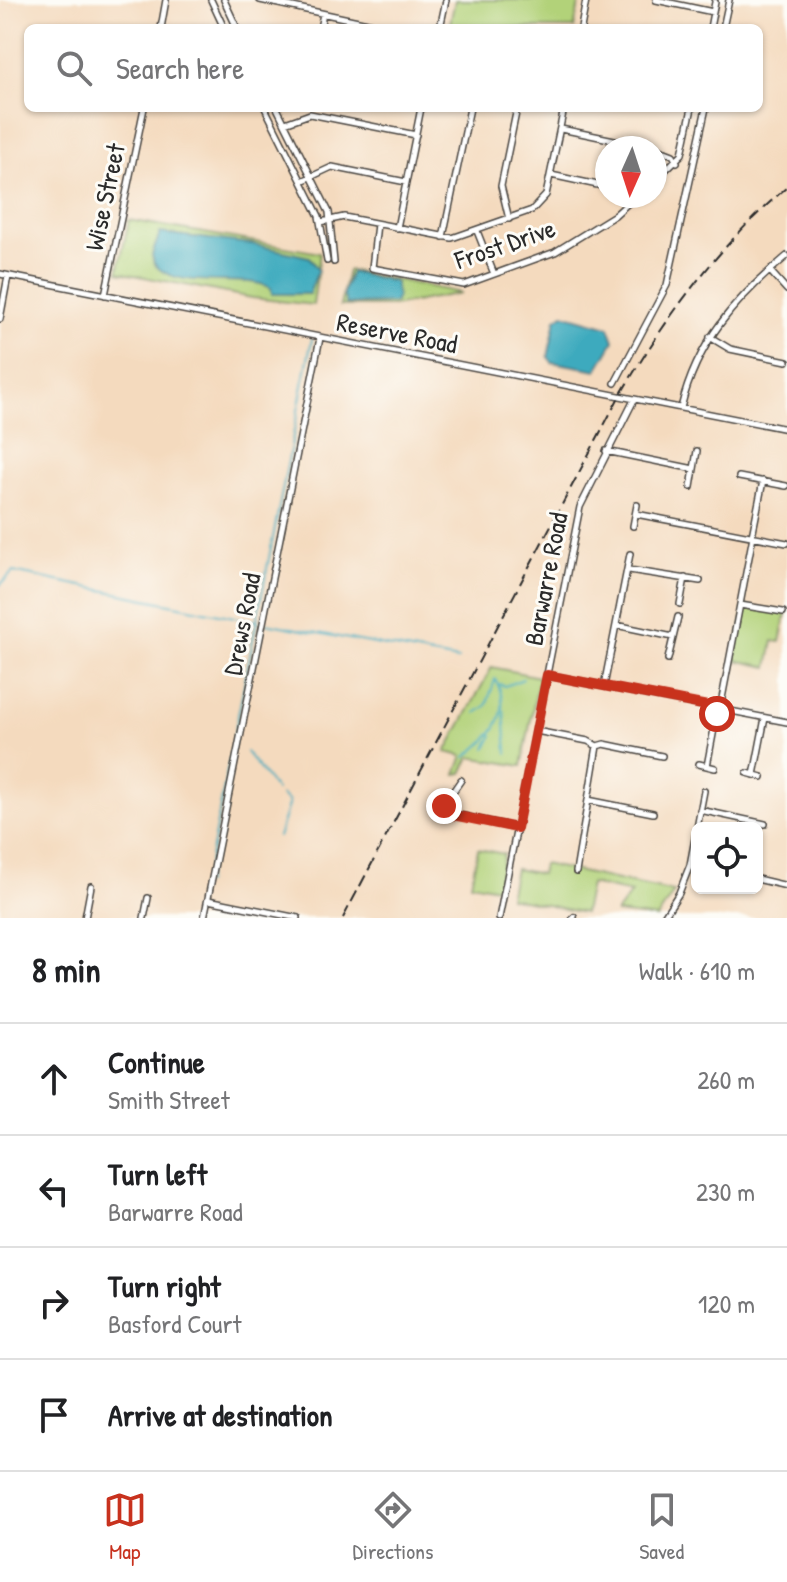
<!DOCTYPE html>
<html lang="en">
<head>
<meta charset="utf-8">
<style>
	body { margin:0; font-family:"Patrick Hand",sans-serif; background:#f2f2f2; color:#202124 }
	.controls { position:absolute; right:24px; bottom:24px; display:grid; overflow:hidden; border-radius:12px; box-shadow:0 2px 6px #0004 }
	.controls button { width:72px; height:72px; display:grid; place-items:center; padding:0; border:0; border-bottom:2px solid #e0e0e0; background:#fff; color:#202124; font:40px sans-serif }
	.compass { position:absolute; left:595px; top:136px; width:72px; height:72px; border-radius:50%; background:#fff; box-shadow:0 2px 6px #0004; rotate:183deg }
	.stop { position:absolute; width:24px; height:24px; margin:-18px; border:6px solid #c8321e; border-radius:50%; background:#fff }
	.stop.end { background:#c8321e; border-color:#fff; box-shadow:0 2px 8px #0008 }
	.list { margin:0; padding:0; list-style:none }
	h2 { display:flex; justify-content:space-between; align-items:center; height:104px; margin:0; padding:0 32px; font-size:34px }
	h2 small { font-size:26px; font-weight:400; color:#757577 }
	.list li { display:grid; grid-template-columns:52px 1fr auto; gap:24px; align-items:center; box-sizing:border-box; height:112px; padding:0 32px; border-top:2px solid #e0e0e0 }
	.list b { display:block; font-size:30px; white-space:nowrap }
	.list p { margin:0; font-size:26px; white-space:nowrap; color:#757577 }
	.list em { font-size:26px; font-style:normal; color:#757577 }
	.icon { flex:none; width:44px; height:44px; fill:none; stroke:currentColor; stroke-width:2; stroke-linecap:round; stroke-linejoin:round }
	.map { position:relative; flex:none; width:787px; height:918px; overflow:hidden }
	.search { position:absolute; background:#fff; box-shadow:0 2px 6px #0004; left:24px; right:24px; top:24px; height:88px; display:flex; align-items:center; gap:20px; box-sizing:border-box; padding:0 28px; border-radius:12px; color:#757577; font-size:30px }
	.sheet { height:552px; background:#fff }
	nav { display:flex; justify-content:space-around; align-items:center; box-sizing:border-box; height:112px; border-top:2px solid #e0e0e0; background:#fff; font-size:22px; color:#757577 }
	nav a { display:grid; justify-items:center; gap:4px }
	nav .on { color:#c8321e }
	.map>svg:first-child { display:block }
	.green { fill:#b2d279; stroke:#6e7e52; stroke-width:2 }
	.water { fill:#3eaabe; stroke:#346a74; stroke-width:2 }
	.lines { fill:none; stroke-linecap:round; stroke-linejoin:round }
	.stream { stroke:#3eaabe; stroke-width:2 }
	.minor-casing { stroke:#494541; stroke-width:8 }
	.minor { stroke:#fff; stroke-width:5 }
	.rail { stroke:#2b2b2b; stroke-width:2; stroke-dasharray:12 6; stroke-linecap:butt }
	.route { stroke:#c8321e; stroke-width:10 }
	.labels { text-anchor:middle; stroke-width:6; stroke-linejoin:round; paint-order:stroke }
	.street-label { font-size:26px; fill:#2b2b2b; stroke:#fdfcf7 }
</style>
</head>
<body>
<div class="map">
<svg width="787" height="918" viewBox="0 0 787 918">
	<rect width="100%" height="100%" fill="#fdfcf7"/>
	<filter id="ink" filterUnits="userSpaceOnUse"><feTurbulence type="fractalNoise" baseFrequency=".0125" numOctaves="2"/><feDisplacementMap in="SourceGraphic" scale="16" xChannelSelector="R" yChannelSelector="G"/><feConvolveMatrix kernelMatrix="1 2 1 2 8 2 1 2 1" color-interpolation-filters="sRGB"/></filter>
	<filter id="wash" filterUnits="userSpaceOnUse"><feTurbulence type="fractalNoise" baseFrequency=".006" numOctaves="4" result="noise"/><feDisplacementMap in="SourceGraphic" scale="32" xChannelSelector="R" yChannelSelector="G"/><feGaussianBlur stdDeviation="1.8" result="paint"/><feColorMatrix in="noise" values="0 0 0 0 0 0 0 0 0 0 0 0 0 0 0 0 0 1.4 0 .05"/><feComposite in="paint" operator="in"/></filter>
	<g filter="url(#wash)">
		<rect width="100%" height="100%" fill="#f4dabe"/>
		<!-- green -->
		<path class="green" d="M455,0H580L574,28H449Z
			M129,220L320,253L313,305L252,298L118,272Z
			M348,270L461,293L393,306H340Z
			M745,606L786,613L780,642L773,641L768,667L735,660Z
			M492,667L539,677L522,766L470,757L462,773L456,774L463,756L446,752Z
			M478,849L504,854L497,888L471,883Z
			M543,864L674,892L657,918L616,913L631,893L590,884L584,913L509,897L515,869L541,874Z"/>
		<!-- water -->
		<path class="water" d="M160,233L252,244L309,257L318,270L309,294H272L271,288C244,272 174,293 154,263L152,255Z
			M351,272L395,282L397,297L394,303L346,304L343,293Z
			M563,314L609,327L614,341L597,370L552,362L548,357L556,319Z"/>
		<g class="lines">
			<!-- stream -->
			<path class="stream" d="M0,585L13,572L259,622
				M266,623L458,660
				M499,684L505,686L523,679
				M504,710L507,753
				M476,713L486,706L495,680
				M486,748L493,735
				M246,752L276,790
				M466,757C493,737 514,713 495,679
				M278,837L289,802L280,795
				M205,884L312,339"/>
		</g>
	</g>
	<g filter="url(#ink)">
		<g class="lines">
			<!-- minor casing -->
			<g class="minor-casing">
				<path id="minor" d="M211,0L224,28
					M224,0L237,28
					M260,0L391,28
					M656,0L713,12
					M161,28L166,0
					M320,28L323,14
					M440,28L446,0
					M581,28L586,0
					M710,28L715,2
					M723,28L729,0
					M265,108L319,216L327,261
					M277,108L329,212L334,262
					M285,123L310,114L416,135
					M561,129L653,148
					M655,148L673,155L677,162
					M551,175L607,187
					M655,180L682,154L692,108
					M302,181L332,167L406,182
					M509,219L501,186L517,108
					M321,222L344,217L452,238L532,210L546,195L564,108
					M377,224L372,268L464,285L555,252L615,215L636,196
					M397,228L421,108
					M477,231L494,274
					M443,237L470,108
					M770,271L787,290
					M0,274L787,429
					M105,295L144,108
					M0,319L8,276
					M710,337L730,349L787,361
					M615,383L667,285L706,108
					M681,408C697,342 735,299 787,256
					M606,451L694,469
					M739,477L786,486
					M691,487L697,451
					M636,514L787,543
					M633,526L637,505
					M752,536L763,481
					M629,570L700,581
					M680,604L685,578
					M740,605L783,612
					M616,625L673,637
					M668,659L678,617
					M547,675L787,722
					M604,686L630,554
					M720,709L753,536
					M536,731L588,741L597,746L576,872
					M597,746L604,744L662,756
					M699,764L715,768
					M707,766L718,708
					M747,773L762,777
					M754,775L765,718
					M461,780L445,803V812L517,828
					M588,800L653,813
					M700,810L765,824
					M690,865L704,791
					M757,879L787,886
					M208,900L298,918
					M85,918L91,886
					M144,918L148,898
					M204,918L320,338
					M499,918L580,507L634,400
					M573,918L574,917
					M663,918L679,893L690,865L697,867"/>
			</g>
			<!-- minor -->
			<use href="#minor" class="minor"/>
			<!-- rail -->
			<path class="rail" d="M343,918L619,397C666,317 717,247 787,187"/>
		</g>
	</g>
	<g class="lines" filter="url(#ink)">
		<!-- route -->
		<path class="route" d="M444,806L448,814L517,828L547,675L718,708L717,714"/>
	</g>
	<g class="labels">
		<!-- street labels -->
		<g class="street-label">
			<text transform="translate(105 197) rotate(-78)" y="9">Wise Street</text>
			<text transform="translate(505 244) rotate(-19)" y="9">Frost Drive</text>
			<text transform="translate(397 333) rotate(11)" y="9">Reserve Road</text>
			<text transform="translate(546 579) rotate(-79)" y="9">Barwarre Road</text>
			<text transform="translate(242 624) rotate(-79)" y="9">Drews Road</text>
		</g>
	</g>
</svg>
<div class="controls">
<button><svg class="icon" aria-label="locate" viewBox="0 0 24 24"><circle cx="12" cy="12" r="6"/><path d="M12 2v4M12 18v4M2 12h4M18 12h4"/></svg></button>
</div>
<svg class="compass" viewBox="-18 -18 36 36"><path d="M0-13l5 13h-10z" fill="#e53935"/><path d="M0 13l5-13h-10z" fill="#757577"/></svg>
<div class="stop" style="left:717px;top:714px"></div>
<div class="stop end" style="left:444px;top:806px"></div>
<div class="search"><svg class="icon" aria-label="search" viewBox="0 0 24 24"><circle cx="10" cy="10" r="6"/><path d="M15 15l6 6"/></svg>Search here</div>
</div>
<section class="sheet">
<h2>8 min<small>Walk · 610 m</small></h2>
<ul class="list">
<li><svg class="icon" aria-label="ahead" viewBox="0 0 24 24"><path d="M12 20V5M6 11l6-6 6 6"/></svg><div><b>Continue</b><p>Smith Street</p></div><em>260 m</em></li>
<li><svg class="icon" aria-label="left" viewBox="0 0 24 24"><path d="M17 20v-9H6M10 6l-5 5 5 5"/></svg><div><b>Turn left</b><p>Barwarre Road</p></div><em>230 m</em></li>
<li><svg class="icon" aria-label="right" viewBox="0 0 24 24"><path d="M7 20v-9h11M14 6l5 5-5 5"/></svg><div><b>Turn right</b><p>Basford Court</p></div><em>120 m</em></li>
<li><svg class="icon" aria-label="arrive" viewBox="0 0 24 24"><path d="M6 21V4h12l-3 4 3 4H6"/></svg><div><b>Arrive at destination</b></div></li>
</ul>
</section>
<nav>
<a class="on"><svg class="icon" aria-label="map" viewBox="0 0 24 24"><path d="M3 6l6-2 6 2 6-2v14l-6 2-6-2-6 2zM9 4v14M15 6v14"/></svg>Map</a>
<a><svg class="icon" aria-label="directions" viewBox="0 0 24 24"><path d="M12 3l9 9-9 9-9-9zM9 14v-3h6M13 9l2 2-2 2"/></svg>Directions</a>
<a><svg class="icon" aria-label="saved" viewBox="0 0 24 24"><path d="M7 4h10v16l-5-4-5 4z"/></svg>Saved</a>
</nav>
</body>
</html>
